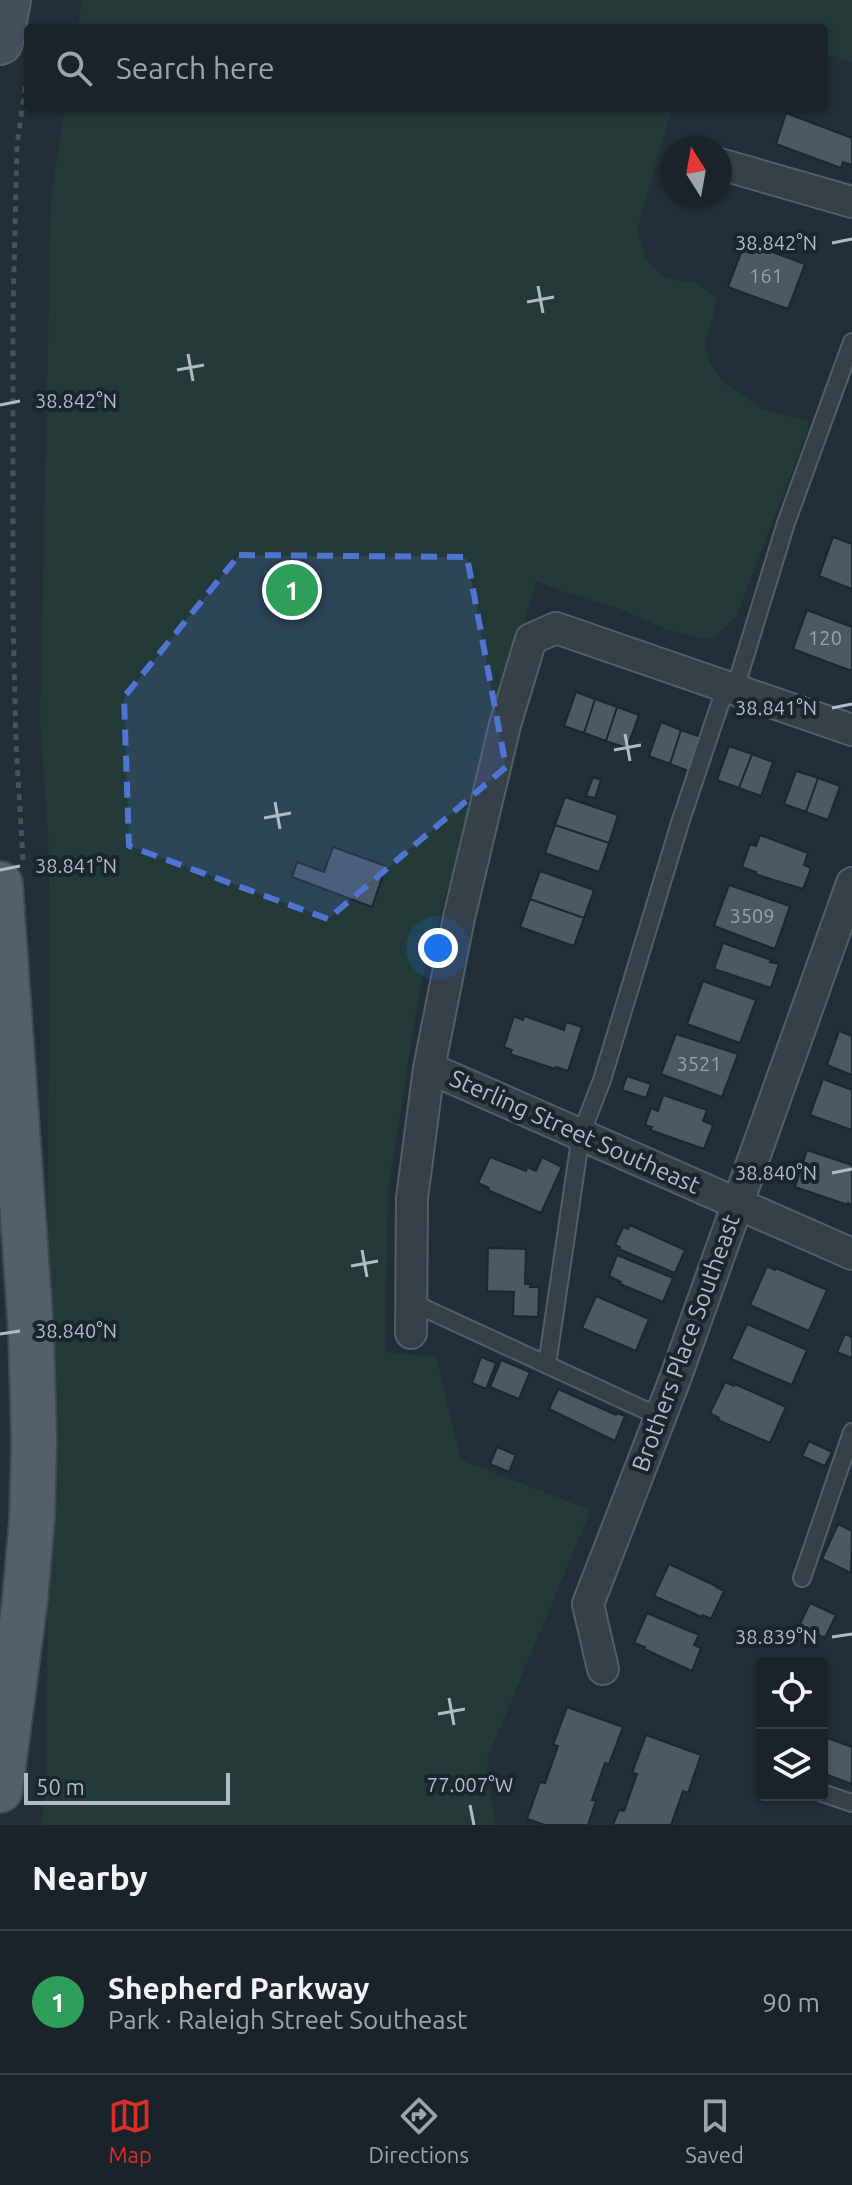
<!DOCTYPE html>
<html lang="en">
<head>
<meta charset="utf-8">
<style>
	body { margin:0; font-family:Ubuntu,sans-serif; background:#232a32; color:#f1f3f6 }
	.controls { position:absolute; right:24px; bottom:24px; display:grid; overflow:hidden; border-radius:8px; box-shadow:0 2px 6px #0004 }
	.controls button { width:72px; height:72px; display:grid; place-items:center; padding:0; border:0; border-bottom:2px solid #383f47; background:#1a222a; color:#f1f3f6; font:40px sans-serif }
	.compass { position:absolute; left:660px; top:136px; width:72px; height:72px; border-radius:50%; background:#1a222a; box-shadow:0 2px 6px #0004; rotate:349deg }
	.scale { position:absolute; left:24px; bottom:20px; width:206px; box-sizing:border-box; padding-left:8px; border:4px solid #b0bbc5; border-top:0; font-size:22px; line-height:28px; white-space:nowrap; color:#b0bbc5; -webkit-text-stroke:6px #1a252e; paint-order:stroke }
	.you { position:absolute; left:438px; top:948px; width:28px; height:28px; margin:-20px; border:6px solid #fff; border-radius:50%; background:#1a73e8; box-shadow:0 0 0 12px #1a73e833 }
	.badge { display:grid; place-items:center; width:52px; height:52px; border-radius:50%; background:#d93025; color:#fff; font-size:26px; font-weight:700 }
	.pin { position:absolute; translate:-50% -50%; border:4px solid #fff; box-shadow:0 2px 8px #0006 }
	.list { margin:0; padding:0; list-style:none }
	h2 { display:flex; justify-content:space-between; align-items:center; height:104px; margin:0; padding:0 32px; font-size:34px }
	h2 small { font-size:26px; font-weight:400; color:#9fa4a8 }
	.list li { display:grid; grid-template-columns:52px 1fr auto; gap:24px; align-items:center; box-sizing:border-box; height:144px; padding:0 32px; border-top:2px solid #383f47 }
	.list b { display:block; font-size:30px; white-space:nowrap }
	.list p { margin:0; font-size:26px; white-space:nowrap; color:#9fa4a8 }
	.list em { font-size:26px; font-style:normal; color:#9fa4a8 }
	.icon { flex:none; width:44px; height:44px; fill:none; stroke:currentColor; stroke-width:2; stroke-linecap:round; stroke-linejoin:round }
	.map { position:relative; flex:none; width:852px; height:1825px; overflow:hidden }
	.search { position:absolute; background:#1a222a; box-shadow:0 2px 6px #0004; left:24px; right:24px; top:24px; height:88px; display:flex; align-items:center; gap:20px; box-sizing:border-box; padding:0 28px; border-radius:8px; color:#9fa4a8; font-size:30px }
	.sheet { height:248px; background:#1a222a }
	nav { display:flex; justify-content:space-around; align-items:center; box-sizing:border-box; height:112px; border-top:2px solid #383f47; background:#1a222a; font-size:22px; color:#9fa4a8 }
	nav a { display:grid; justify-items:center; gap:4px }
	nav .on { color:#d93025 }
	.map>svg:first-child { display:block }
	.green { fill:#233a39 }
	.building { fill:#4a5964; stroke:#1c2730; stroke-width:2 }
	.lines { fill:none; stroke-linecap:round; stroke-linejoin:round }
	.service-casing { stroke:#535e67; stroke-width:20 }
	.minor-casing { stroke:#535e67; stroke-width:34 }
	.secondary-casing { stroke:#535e67; stroke-width:48 }
	.primary-casing { stroke:#3e4952; stroke-width:48 }
	.path { stroke:#415656; stroke-width:5; stroke-dasharray:6 6; stroke-linecap:butt }
	.service { stroke:#354049; stroke-width:16 }
	.minor { stroke:#354049; stroke-width:30 }
	.secondary { stroke:#43505c; stroke-width:44 }
	.primary { stroke:#535f69; stroke-width:44 }
	.marked { fill:#5074d1; fill-opacity:0.2; stroke:#5074d1; stroke-width:6; stroke-dasharray:16 10; stroke-linejoin:round }
	.ticks { fill:none; stroke:#b0bbc5; stroke-width:3 }
	.labels { text-anchor:middle; stroke-width:8; stroke-linejoin:round; paint-order:stroke }
	.number-label { font-size:20px; fill:#96a2ad }
	.street-label { font-size:24px; fill:#b0bbc5; stroke:#1a252e }
	.ticks-label { font-size:20px; text-anchor:middle; fill:#b0bbc5; stroke:#1a252e; stroke-width:8; stroke-linejoin:round; paint-order:stroke }
</style>
</head>
<body>
<div class="map">
<svg width="852" height="1825" viewBox="0 0 852 1825">
	<rect width="100%" height="100%" fill="#222e38"/>
	<!-- green -->
	<path class="green" d="M82,0H852V62L824,53V28H78Z
		M65,108H672L637,229L646,258L662,276L673,280L697,283L716,297L714,314L704,345L710,363L724,382L762,409L807,421L809,428L736,617L713,638L705,639L668,630L620,609L560,591L536,581L421,982L388,1191L385,1352L436,1357L461,1460L591,1510L488,1757L487,1775L496,1825H41L47,1781L49,853L40,720L51,197Z"/>
	<!-- building -->
	<path class="building" d="M786,113L852,138V165L843,162L841,168L776,144Z
		M745,242L805,264L788,309L728,287Z
		M833,537L852,544V589L819,576Z
		M807,610L852,627V671L793,649Z
		M576,692L595,699L584,733L564,726Z
		M595,699L617,707L606,741L584,733Z
		M617,707L639,715L627,748L606,741Z
		M661,722L681,730L670,764L649,756Z
		M681,730L704,738L691,772L670,764Z
		M729,746L752,754L739,788L717,780Z
		M752,754L773,762L761,796L739,788Z
		M796,771L818,778L806,812L784,804Z
		M593,777L601,780L595,798L586,796Z
		M818,778L840,786L828,820L806,812Z
		M565,797L618,815L609,843L555,825Z
		M555,825L609,843L599,872L545,853Z
		M760,835L808,853L804,865L811,868L803,889L755,874L756,872L742,867L750,844L756,846Z
		M333,847L386,866L372,907L292,877L297,862L324,872Z
		M540,871L594,890L584,918L530,899Z
		M729,885L790,906L775,949L714,926Z
		M530,899L584,918L574,946L520,927Z
		M723,943L771,960L770,962L779,964L771,988L714,969Z
		M703,981L756,1000L740,1043L687,1024Z
		M514,1016L523,1020L524,1016L564,1030L566,1022L582,1027L568,1071L556,1067L555,1069L510,1054L512,1050L504,1047Z
		M839,1031L852,1036V1075L827,1065Z
		M676,1034L738,1054L722,1097L661,1074Z
		M627,1076L651,1084L646,1098L622,1090Z
		M823,1079L852,1090V1130L810,1115Z
		M663,1095L707,1110L703,1121L713,1125L704,1149L650,1130L652,1127L645,1125L651,1108L658,1111Z
		M807,1150L852,1165V1205L848,1203V1205L795,1187Z
		M490,1157L526,1171L527,1167L536,1171L542,1157L562,1167L541,1213L488,1190L489,1188L478,1183Z
		M630,1225L685,1250L675,1273L619,1249L620,1247L615,1245L623,1227L628,1229Z
		M488,1248L526,1249L525,1284H531L530,1287H539L538,1317L513,1316L514,1292L487,1291Z
		M617,1255L673,1278L663,1302L620,1284L621,1282L609,1276Z
		M767,1266L775,1270L776,1268L827,1290L809,1331L750,1305Z
		M596,1296L649,1319L636,1351L582,1328Z
		M747,1324L807,1350L792,1385L731,1359Z
		M845,1334L852,1337V1358L837,1352Z
		M481,1357L496,1363L486,1389L472,1383Z
		M501,1360L530,1372L519,1399L490,1387Z
		M725,1382L734,1386L735,1384L786,1407L770,1443L718,1420L719,1418L710,1413Z
		M558,1389L616,1415L617,1413L625,1416L615,1441L549,1409Z
		M809,1441L832,1452L825,1466L802,1456Z
		M497,1447L516,1455L509,1472L490,1464Z
		M838,1524L852,1531L851,1573L822,1559Z
		M669,1564L716,1586V1587L724,1591L711,1619L703,1615L702,1617L654,1596Z
		M810,1603L836,1615L825,1638L799,1626Z
		M647,1613L699,1635L694,1645L701,1648L692,1671L644,1649L645,1647L634,1643Z
		M567,1707L623,1727L609,1764L605,1763L592,1800L596,1801L588,1825H545L527,1819L540,1782L545,1783L558,1746L553,1745Z
		M646,1735L701,1755L688,1793L683,1791L671,1825H613L619,1810L624,1811L637,1774L632,1773Z
		M822,1736L852,1747V1784L822,1773Z"/>
	<g class="lines">
		<!-- service casing -->
		<g class="service-casing">
			<path id="service" d="M735,689L786,523L852,342
				M411,1302L660,1417
				M547,1365L581,1134L602,1080L680,823L726,686
				M802,1578L852,1432
				M822,1793L852,1803"/>
		</g>
		<!-- minor casing -->
		<g class="minor-casing">
			<path id="minor" d="M720,164L852,202
				M429,1068L852,1254
				M411,1333L412,1198L429,1068L459,918L505,725L531,639L556,628L852,730
				M603,1669L588,1604L675,1379L852,883"/>
		</g>
		<!-- secondary casing -->
		<g class="secondary-casing">
			<path id="secondary" d="M0,42L8,0"/>
		</g>
		<!-- primary casing -->
		<g class="primary-casing">
			<path id="primary" d="M0,884L31,1331L34,1441L32,1519L25,1600L0,1790"/>
		</g>
		<!-- path -->
		<path class="path" d="M23,860L16,744L13,616V311L17,146L28,65"/>
		<!-- service -->
		<use href="#service" class="service"/>
		<!-- minor -->
		<use href="#minor" class="minor"/>
		<!-- secondary -->
		<use href="#secondary" class="secondary"/>
		<!-- primary -->
		<use href="#primary" class="primary"/>
	</g>
	<!-- marked area -->
	<path class="marked" d="M239,555L467,557L506,767L328,919L129,846L124,697Z"/>
	<!-- ticks -->
	<path class="ticks" d="M832,243L852,239M538,286L543,313M527,302L554,297M188,354L193,381M177,370L204,365M0,405L20,401M832,708L852,704M625,734L630,761M614,750L641,745M275,802L280,829M264,818L291,813M0,870L20,866M832,1173L852,1169M362,1250L367,1277M351,1266L378,1261M0,1334L20,1331M832,1637L852,1634M449,1698L454,1725M438,1714L465,1709M470,1805L474,1825"/>
	<g class="labels">
		<!-- number labels -->
		<g class="number-label">
			<text x="766" y="283">161</text>
			<text x="825" y="645">120</text>
			<text x="752" y="923">3509</text>
			<text x="699" y="1071">3521</text>
		</g>
		<!-- street labels -->
		<g class="street-label">
			<text transform="translate(575 1132) rotate(24)" y="8">Sterling Street Southeast</text>
			<text transform="translate(686 1343) rotate(-70)" y="8">Brothers Place Southeast</text>
		</g>
	</g>
	<g class="ticks-label">
		<text x="776" y="250">38.842°N</text>
		<text x="76" y="408">38.842°N</text>
		<text x="776" y="715">38.841°N</text>
		<text x="76" y="873">38.841°N</text>
		<text x="776" y="1180">38.840°N</text>
		<text x="76" y="1338">38.840°N</text>
		<text x="776" y="1644">38.839°N</text>
		<text x="470" y="1792">77.007°W</text>
	</g>
</svg>
<div class="controls">
<button><svg class="icon" aria-label="locate" viewBox="0 0 24 24"><circle cx="12" cy="12" r="6"/><path d="M12 2v4M12 18v4M2 12h4M18 12h4"/></svg></button>
<button><svg class="icon" aria-label="layers" viewBox="0 0 24 24"><path d="M12 4l9 5-9 5-9-5zM3 14l9 5 9-5"/></svg></button>
</div>
<svg class="compass" viewBox="-18 -18 36 36"><path d="M0-13l5 13h-10z" fill="#e53935"/><path d="M0 13l5-13h-10z" fill="#9fa4a8"/></svg>
<div class="scale">50 m</div>
<div class="you"></div>
<div class="pin badge" style="left:292px;top:590px;background:#2e9e5b">1</div>
<div class="search"><svg class="icon" aria-label="search" viewBox="0 0 24 24"><circle cx="10" cy="10" r="6"/><path d="M15 15l6 6"/></svg>Search here</div>
</div>
<section class="sheet">
<h2>Nearby<small></small></h2>
<ul class="list">
<li><span class="badge" style="background:#2e9e5b">1</span><div><b>Shepherd Parkway</b><p>Park · Raleigh Street Southeast</p></div><em>90 m</em></li>
</ul>
</section>
<nav>
<a class="on"><svg class="icon" aria-label="map" viewBox="0 0 24 24"><path d="M3 6l6-2 6 2 6-2v14l-6 2-6-2-6 2zM9 4v14M15 6v14"/></svg>Map</a>
<a><svg class="icon" aria-label="directions" viewBox="0 0 24 24"><path d="M12 3l9 9-9 9-9-9zM9 14v-3h6M13 9l2 2-2 2"/></svg>Directions</a>
<a><svg class="icon" aria-label="saved" viewBox="0 0 24 24"><path d="M7 4h10v16l-5-4-5 4z"/></svg>Saved</a>
</nav>
</body>
</html>
